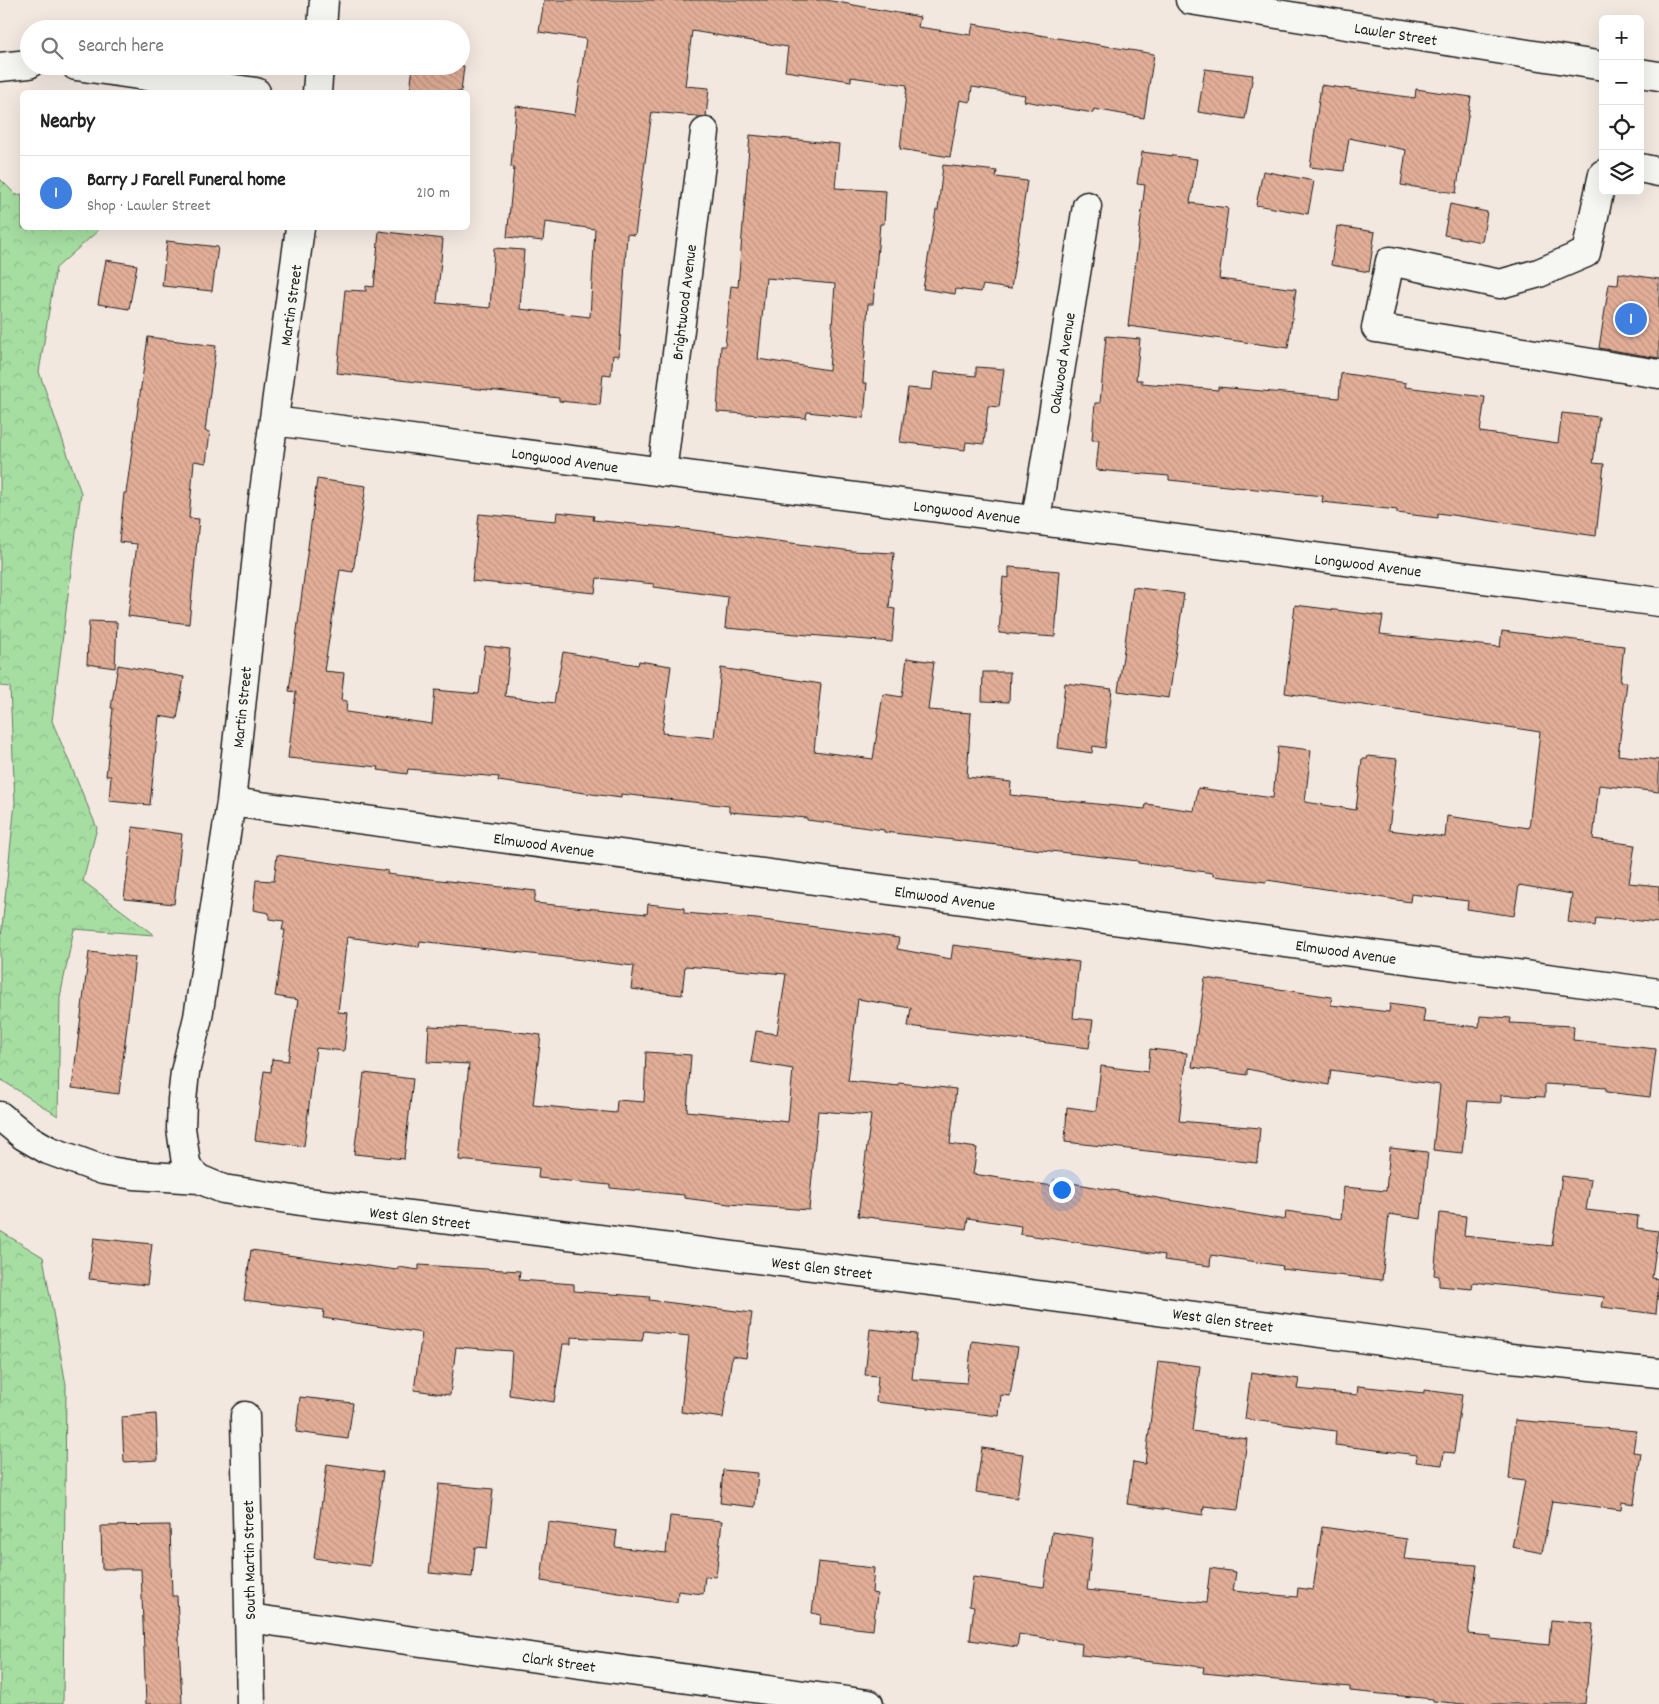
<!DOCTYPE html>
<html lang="en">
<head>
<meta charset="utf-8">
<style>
	body { margin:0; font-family:Dekko,sans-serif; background:#f2f2f2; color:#222 }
	.controls { position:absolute; right:15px; top:15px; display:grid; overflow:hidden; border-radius:8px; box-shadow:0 5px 20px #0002 }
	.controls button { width:45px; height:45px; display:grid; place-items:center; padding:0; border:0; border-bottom:1px solid #e0e0e0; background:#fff; color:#222; font:25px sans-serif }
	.you { position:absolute; left:1061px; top:1189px; width:18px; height:18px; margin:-12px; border:4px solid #fff; border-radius:50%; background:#1a73e8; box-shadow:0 0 0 8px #1a73e833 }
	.badge { display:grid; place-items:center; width:32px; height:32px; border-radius:50%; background:#1c1c1c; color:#fff; font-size:16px; font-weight:700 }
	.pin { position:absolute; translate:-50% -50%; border:2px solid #fff; box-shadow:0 1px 5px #0006 }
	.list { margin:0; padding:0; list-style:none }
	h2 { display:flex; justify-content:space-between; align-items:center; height:65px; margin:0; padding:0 20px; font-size:21px }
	h2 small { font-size:16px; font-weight:400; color:#767676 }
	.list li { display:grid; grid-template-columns:32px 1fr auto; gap:15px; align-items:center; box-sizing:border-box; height:75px; padding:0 20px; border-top:1px solid #e0e0e0 }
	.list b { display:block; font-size:19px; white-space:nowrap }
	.list p { margin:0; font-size:16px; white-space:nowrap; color:#767676 }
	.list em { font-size:16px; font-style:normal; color:#767676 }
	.icon { flex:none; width:28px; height:28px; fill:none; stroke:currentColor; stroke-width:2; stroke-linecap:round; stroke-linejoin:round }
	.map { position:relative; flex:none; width:1659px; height:1704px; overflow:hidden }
	.search { position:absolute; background:#fff; box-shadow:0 5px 20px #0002; left:20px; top:20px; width:450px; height:55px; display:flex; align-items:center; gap:12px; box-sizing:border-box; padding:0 18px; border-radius:28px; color:#767676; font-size:19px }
	.panel { position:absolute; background:#fff; box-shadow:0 5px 20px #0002; left:20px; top:90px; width:450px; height:140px; border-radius:8px }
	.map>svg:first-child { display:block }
	.forest { fill:url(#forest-crowns); stroke:#617d5f }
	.building { fill:url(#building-back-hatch); stroke:#1c1c1c; fill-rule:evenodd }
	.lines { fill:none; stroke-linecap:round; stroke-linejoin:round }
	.minor-casing { stroke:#1c1c1c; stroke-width:31 }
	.minor { stroke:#f6f6f2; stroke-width:28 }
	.labels { text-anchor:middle; stroke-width:4; stroke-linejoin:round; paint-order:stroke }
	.street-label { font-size:16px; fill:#1c1c1c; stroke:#f6f6f2 }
</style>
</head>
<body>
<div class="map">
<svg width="1659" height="1704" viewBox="0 0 1659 1704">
	<defs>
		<pattern id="forest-crowns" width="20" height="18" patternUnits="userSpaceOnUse" patternTransform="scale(1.25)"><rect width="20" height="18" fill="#a6dea2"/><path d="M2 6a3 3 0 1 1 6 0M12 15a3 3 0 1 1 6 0" fill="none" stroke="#8ebe8b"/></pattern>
		<pattern id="building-back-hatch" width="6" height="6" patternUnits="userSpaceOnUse" patternTransform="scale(1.25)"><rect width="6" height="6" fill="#e2ae97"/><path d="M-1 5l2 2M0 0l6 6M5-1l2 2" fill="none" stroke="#c19582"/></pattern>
	</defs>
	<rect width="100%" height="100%" fill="#f2e8e0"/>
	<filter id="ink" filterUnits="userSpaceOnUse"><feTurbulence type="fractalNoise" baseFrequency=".02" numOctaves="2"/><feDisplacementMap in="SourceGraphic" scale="10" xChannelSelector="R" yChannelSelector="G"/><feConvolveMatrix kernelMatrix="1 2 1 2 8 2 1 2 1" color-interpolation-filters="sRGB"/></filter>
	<g filter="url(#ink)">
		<!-- forest -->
		<path class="forest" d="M0,179L16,195L22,194V228H101L56,268L39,372L81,493L52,721L97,828L83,881L154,935L74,929L60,997L58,1116L0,1079V947L15,803L10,687L0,686Z
			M0,1231L43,1257L66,1385L63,1704H0Z"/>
		<!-- building -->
		<path class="building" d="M544,0H826L920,17L918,27L971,35L973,24L1154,54L1144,118L1094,109L1093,113L1024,101L1025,95L972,87L970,102L960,100L950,157L900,149L907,85L851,77V81L785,71L788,47L692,31L685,86L709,88L706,117L652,112L635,235L627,234L619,356L613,355L611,375L603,374L600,405L559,401V398L337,373L345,290L366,291V286L374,287L379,231L443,239L437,303L490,308L494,248L524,250L520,309L590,317L595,229L545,222L543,241L507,237L514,167H511L516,106L575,115L586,39L539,32Z
			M413,66H464L461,92H410Z
			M1205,69L1253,75L1245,119L1198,112Z
			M1321,85L1415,98L1416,89L1471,97L1456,193L1401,185L1406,150L1349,138L1344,171L1310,167Z
			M750,135L839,144L835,188L886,191L884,224H880L873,304H868L863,383H867L864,418L807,412L806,418L717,412L721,346H725L731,286L738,287ZM766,278L835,284L829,370L758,359Z
			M1142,152L1197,159L1190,203L1228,208L1219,279L1296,289L1288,348L1128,326L1145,185L1137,184Z
			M943,165L997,171L996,177L1027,181L1011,289L983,285L981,292L956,289L955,294L923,289L936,210H938Z
			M1263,171L1314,181L1308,214L1256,205Z
			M1450,204L1487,212L1482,242L1444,235Z
			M1337,226L1375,232L1369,272L1331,265Z
			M167,241L218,247L212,291L162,286Z
			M106,260L137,265L129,309L98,304Z
			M1619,273L1659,279V358L1599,348L1609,284L1618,285Z
			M1106,336L1140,339L1136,380H1142V383L1218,390V387L1339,398L1341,373L1406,383L1405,387L1485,397L1480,432L1558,443L1562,413L1599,417L1593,463L1604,464L1596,536L1438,513V518L1397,513V510L1322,502L1323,496L1169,480V476L1096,470L1099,440H1092L1095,403H1100Z
			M148,337L216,346L205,431L210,432L206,463L194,461L189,518L199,519L189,624L128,616L137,544L119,542L124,493H126Z
			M976,367L1004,369L999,407L988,406L984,444L966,442L965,450L900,442L908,388L932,390L934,372L976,376Z
			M317,479L366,486L353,572L340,570L324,671L344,673L341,700L347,701L346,712L432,724L435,690L479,694L485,646L510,649L505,696L554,703L563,652L638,665L639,661L671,666L662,733L714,738L721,668L821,684L814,751L873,759L883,694L902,697L907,658L934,662L928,710L971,713L967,777L1011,782L1010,795L1145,809L1146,804L1194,811L1198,788L1273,798L1278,746L1311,750L1305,802L1356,810L1362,759H1367L1368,756L1397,759L1389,830L1445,837L1447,816L1529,828L1540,732L1285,693L1295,605L1383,616L1380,634L1500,647L1502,631L1624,646L1620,682H1627L1618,755L1659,760V792L1599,785L1593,839L1635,845L1629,883L1659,886V923L1613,918V920L1596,918L1595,926L1568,922L1572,894L1519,885L1514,916L1467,909L1468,901L1411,894L1410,902L1267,880L1266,882L1213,876V873L1138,863V861L884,832V830L807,820V818L729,812V806L621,794V798L498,781L499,777L408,769L407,774L378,770L379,767L288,758L296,692L289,691Z
			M557,512L594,516L593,520L694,530L852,551L894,553L889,608L895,609L892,642L725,628L728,597L654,587V584L597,578L595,593L472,581L479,514L556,521Z
			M1009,567L1060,571L1055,637L999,633L1003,577L1009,578Z
			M1133,587L1184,594L1169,698L1118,691Z
			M89,621L117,622L115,668L87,664Z
			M118,665L184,677L177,719L159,716L150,805L109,801L111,776H106L113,708H111Z
			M983,672H1010L1009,702L982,701Z
			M1065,683L1112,689L1105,748L1093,746L1092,753L1058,748Z
			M133,827L182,834L174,904L124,899Z
			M277,855L388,871L387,874L536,891L534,903L647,914L648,904L684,908V913L756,919L899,938L897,949L951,959L953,945L1079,962L1073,1018L1093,1020L1089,1048L908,1026L911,1008L858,999L848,1081L899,1086V1083L956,1089L950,1144L977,1148L973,1174L1053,1186L1054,1180L1285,1220L1286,1211L1341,1219L1344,1187L1386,1191L1390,1148L1428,1152L1421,1219L1389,1214L1382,1280L1282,1269L1283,1266L1211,1255L1210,1266L1164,1260L1165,1255L1020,1234L1021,1226L968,1218L966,1229L858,1216L871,1115L818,1111L809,1210L729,1204L684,1198V1195L610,1188V1185L538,1178L539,1168L459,1160L469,1064L427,1062L429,1026L494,1029L541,1035L533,1105L616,1113L617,1100L644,1102L646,1052L691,1055L687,1111L788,1122L793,1069L751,1062L756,1031L777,1034L786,974L685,966L682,995L631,989L634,966L420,941L419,947L347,937L338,1012L348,1013L344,1051L316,1048L304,1146L255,1140L264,1071L271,1072L272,1059L288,1061L298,1000L275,996L285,930H282L284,921L269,919V913L253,910L256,880L274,881Z
			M89,952L135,957L119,1094L72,1088Z
			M1205,978L1332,997L1331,1005L1389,1012L1390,1004L1425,1009L1423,1022L1479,1027L1480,1016L1511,1018L1510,1023L1574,1026L1573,1040L1656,1049L1650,1097L1606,1092V1088L1545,1084V1097L1501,1095V1103L1468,1101L1462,1153L1433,1150L1440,1085L1331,1070L1329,1085L1247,1069V1075L1192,1067Z
			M1150,1049L1187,1053L1179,1121L1260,1128L1257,1163L1065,1142L1067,1107L1096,1111L1101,1066L1148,1072Z
			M364,1073L413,1079L404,1159L354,1154Z
			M1562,1176L1591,1180L1586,1210L1638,1216L1637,1228L1658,1231L1652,1278L1659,1279L1656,1314L1602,1307L1604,1297L1473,1282L1472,1289L1439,1286V1276L1434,1275L1440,1213L1466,1216L1464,1236L1552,1246Z
			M94,1238L152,1244L147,1285L89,1279Z
			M251,1250L397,1270L398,1267L419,1270V1265L520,1271L519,1280L574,1284V1291L650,1297L649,1300L752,1313L746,1358L732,1356L723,1418L681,1412L689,1336L644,1331L642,1341L571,1337V1344H563L554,1402L509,1395L512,1351L456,1347L450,1395L414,1390L422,1333L323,1318L324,1310L244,1300Z
			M870,1329L917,1334L912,1379L967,1383L972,1341L1018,1347L1010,1396L1001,1395L999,1416L876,1402L878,1376L865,1375Z
			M1158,1361L1200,1366L1192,1431L1247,1439L1238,1510L1204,1506L1203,1515L1127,1504L1133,1462L1145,1464Z
			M1251,1372L1299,1379L1297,1389L1357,1395L1358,1386L1424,1393V1390L1462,1395L1454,1453L1444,1452L1442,1465L1416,1462L1417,1455L1335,1445L1336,1431L1245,1419Z
			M300,1397L353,1403L348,1439L296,1432Z
			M156,1414L158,1460L124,1462L122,1417Z
			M1515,1420L1636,1431L1633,1452L1641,1453L1634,1504L1622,1502L1621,1510L1552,1501L1542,1553L1512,1547L1525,1481L1509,1479Z
			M982,1448L1023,1454L1017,1498L976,1492Z
			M327,1464L383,1472L370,1566L314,1558Z
			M723,1470L758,1473L755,1507L720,1503Z
			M439,1484L493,1489L487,1548L475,1547L472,1577L429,1573Z
			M670,1516L722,1521L716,1577L705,1576L703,1594L678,1591L677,1602L541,1581L548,1522L617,1531L615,1547L666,1553Z
			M170,1525L172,1596H177L182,1704H146L141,1569H102L101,1526Z
			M1322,1527L1407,1539L1404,1559L1477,1565L1468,1634L1491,1636V1639L1549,1645L1551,1620L1593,1624L1585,1704H1463L1433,1701V1699L1350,1691V1687L1203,1673L1204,1667L1081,1655L1082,1644L1019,1634L1017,1647L970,1640L974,1607L969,1606L973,1577L1044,1587L1052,1532L1093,1538L1087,1590L1206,1603L1210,1568L1236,1572L1233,1591L1297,1597L1298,1588L1313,1590Z
			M818,1562L874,1568L872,1593L877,1594L873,1630L820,1624L821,1615L812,1613Z"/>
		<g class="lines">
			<!-- minor casing -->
			<g class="minor-casing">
				<path id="minor" d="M1190,0L1603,66
					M322,29L324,0
					M76,66L256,92
					M0,67L29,64
					M1640,73L1659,76
					M317,92L319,66
					M1640,168L1659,172
					M1603,174L1586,253L1539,273L1500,284L1390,261L1376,328L1659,374
					M274,421L1659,602
					M662,472L705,132
					M1036,519L1087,206
					M231,802L1659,993
					M0,1116L24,1136L48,1150L103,1170L134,1175L199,1179L223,1189L307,1202L955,1284L1501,1357L1659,1373
					M199,1179L190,1171L186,1163L181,1128L182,1100L185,1072L198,1017L231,802L263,499L300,228
					M245,1416L251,1704
					M249,1618L869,1704"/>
			</g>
			<!-- minor -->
			<use href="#minor" class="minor"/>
		</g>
	</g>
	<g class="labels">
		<!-- street labels -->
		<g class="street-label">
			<text transform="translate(1396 33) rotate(9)" y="6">Lawler Street</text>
			<text transform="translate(683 302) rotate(-83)" y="6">Brightwood Avenue</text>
			<text transform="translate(290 305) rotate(-82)" y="6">Martin Street</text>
			<text transform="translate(1061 363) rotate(-81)" y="6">Oakwood Avenue</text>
			<text transform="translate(565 459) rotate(8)" y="6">Longwood Avenue</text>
			<text transform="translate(967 511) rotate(7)" y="6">Longwood Avenue</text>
			<text transform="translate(1368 564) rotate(7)" y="6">Longwood Avenue</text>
			<text transform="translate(241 707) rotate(-84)" y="6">Martin Street</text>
			<text transform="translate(544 844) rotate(8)" y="6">Elmwood Avenue</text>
			<text transform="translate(945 897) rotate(8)" y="6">Elmwood Avenue</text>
			<text transform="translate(1346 951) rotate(8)" y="6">Elmwood Avenue</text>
			<text transform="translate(420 1217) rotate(7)" y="6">West Glen Street</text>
			<text transform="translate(822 1267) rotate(7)" y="6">West Glen Street</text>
			<text transform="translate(1223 1319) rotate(8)" y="6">West Glen Street</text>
			<text transform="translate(248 1560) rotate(-91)" y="6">South Martin Street</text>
			<text transform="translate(559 1661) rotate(8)" y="6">Clark Street</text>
		</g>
	</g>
</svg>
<div class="controls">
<button>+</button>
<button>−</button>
<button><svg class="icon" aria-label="locate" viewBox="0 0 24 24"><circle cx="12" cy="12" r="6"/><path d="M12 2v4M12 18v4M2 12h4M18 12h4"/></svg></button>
<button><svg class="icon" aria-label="layers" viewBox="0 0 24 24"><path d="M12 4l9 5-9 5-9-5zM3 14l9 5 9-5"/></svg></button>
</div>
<div class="you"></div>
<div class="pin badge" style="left:1631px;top:319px;background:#3f7fe0">1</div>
<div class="search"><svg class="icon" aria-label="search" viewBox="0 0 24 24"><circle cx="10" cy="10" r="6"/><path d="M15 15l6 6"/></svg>Search here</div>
<section class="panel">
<h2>Nearby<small></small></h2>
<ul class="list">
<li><span class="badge" style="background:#3f7fe0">1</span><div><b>Barry J Farell Funeral home</b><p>Shop · Lawler Street</p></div><em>210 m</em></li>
</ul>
</section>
</div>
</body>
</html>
